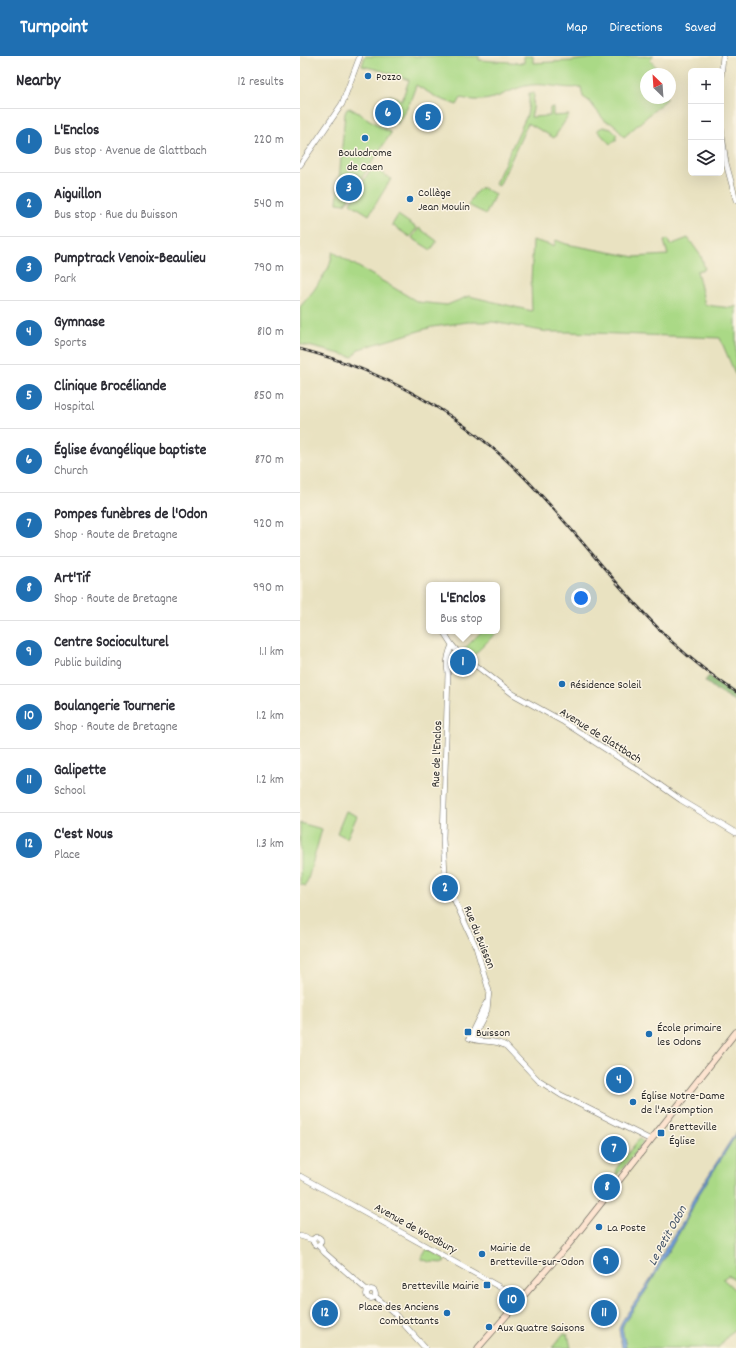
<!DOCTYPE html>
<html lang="en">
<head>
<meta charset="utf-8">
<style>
	body { margin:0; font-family:Dekko,sans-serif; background:#f2f2f3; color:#2b2b33 }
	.controls { position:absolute; right:12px; top:12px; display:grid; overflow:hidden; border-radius:6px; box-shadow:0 4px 16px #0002 }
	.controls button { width:36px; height:36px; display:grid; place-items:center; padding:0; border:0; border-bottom:1px solid #e1e1e2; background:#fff; color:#2b2b33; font:20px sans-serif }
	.compass { position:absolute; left:340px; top:12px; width:36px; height:36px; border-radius:50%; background:#fff; box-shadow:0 4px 16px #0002; rotate:335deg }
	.you { position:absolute; left:281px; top:542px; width:14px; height:14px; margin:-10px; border:3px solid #fff; border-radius:50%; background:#1a73e8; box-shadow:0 0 0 6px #1a73e833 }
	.badge { display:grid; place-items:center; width:26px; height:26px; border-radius:50%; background:#1f6fb2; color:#fff; font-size:13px; font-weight:700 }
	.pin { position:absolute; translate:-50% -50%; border:2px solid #fff; box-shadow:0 1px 4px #0006 }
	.popup { position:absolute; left:126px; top:526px; width:74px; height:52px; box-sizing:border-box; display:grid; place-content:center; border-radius:6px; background:#fff; filter:drop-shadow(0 1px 3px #0005); font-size:13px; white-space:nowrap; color:#7c7c81 }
	.popup b { font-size:15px; color:#2b2b33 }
	.popup::after { content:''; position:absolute; left:50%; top:100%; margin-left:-8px; border:8px solid transparent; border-top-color:#fff }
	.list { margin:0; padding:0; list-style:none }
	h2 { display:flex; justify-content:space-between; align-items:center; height:52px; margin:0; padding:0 16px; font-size:17px }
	h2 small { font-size:13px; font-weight:400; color:#7c7c81 }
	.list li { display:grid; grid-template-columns:26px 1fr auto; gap:12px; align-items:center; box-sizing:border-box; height:64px; padding:0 16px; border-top:1px solid #e1e1e2 }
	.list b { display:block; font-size:15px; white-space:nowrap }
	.list p { margin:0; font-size:13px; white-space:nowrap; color:#7c7c81 }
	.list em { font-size:13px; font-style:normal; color:#7c7c81 }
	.icon { flex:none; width:22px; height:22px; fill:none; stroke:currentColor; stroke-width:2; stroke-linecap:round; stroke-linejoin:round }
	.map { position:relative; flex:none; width:436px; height:1292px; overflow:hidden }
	header { display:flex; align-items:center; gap:24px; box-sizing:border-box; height:56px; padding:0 20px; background:#1f6fb2; color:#fff }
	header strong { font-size:19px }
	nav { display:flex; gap:22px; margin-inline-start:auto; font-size:14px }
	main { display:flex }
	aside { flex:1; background:#fff }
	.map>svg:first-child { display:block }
	.green { fill:#aad986; stroke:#6a8258 }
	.forest { fill:#87b973; stroke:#59724f }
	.water { fill:#73a3dd; stroke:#4f6784 }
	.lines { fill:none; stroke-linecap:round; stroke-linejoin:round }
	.tertiary-casing { stroke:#6e6b60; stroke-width:6 }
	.secondary-casing { stroke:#6e6b60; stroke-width:7 }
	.tertiary { stroke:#fff; stroke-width:5 }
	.secondary { stroke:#fde4d0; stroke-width:5.5 }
	.rail-casing { stroke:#2b2b2b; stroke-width:2.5 }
	.rail { stroke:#fcf5e5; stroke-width:1; stroke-dasharray:3; stroke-linecap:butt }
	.poi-dot { fill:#1f6fb2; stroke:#fcf5e5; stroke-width:1.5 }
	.labels { text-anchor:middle; stroke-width:3; stroke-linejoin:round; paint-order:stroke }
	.poi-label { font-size:12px; fill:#2b2b2b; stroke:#fcf5e5; text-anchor:start }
	.street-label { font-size:12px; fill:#2b2b2b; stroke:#fcf5e5 }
	.water-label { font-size:13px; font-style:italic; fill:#445569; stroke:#fcf5e5 }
</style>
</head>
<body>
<header>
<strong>Turnpoint</strong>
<nav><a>Map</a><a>Directions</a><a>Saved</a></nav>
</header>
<main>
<aside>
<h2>Nearby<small>12 results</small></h2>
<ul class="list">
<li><span class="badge">1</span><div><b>L'Enclos</b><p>Bus stop · Avenue de Glattbach</p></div><em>220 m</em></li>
<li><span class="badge">2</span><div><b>Aiguillon</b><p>Bus stop · Rue du Buisson</p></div><em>540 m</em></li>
<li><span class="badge">3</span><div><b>Pumptrack Venoix-Beaulieu</b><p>Park</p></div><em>790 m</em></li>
<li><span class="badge">4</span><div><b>Gymnase</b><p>Sports</p></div><em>810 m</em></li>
<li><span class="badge">5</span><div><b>Clinique Brocéliande</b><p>Hospital</p></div><em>850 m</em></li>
<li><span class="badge">6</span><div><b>Église évangélique baptiste</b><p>Church</p></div><em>870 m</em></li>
<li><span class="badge">7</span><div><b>Pompes funèbres de l'Odon</b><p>Shop · Route de Bretagne</p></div><em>920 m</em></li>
<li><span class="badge">8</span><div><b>Art'Tif</b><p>Shop · Route de Bretagne</p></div><em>990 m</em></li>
<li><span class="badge">9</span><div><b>Centre Socioculturel</b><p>Public building</p></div><em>1.1 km</em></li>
<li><span class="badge">10</span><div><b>Boulangerie Tournerie</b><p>Shop · Route de Bretagne</p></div><em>1.2 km</em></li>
<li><span class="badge">11</span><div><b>Galipette</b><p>School</p></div><em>1.2 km</em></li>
<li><span class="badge">12</span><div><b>C'est Nous</b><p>Place</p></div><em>1.3 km</em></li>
</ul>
</aside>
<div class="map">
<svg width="436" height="1292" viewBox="0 0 436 1292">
	<rect width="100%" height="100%" fill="#fcf5e5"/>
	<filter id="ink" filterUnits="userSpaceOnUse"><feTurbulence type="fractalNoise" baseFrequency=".025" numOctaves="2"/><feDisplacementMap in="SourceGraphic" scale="8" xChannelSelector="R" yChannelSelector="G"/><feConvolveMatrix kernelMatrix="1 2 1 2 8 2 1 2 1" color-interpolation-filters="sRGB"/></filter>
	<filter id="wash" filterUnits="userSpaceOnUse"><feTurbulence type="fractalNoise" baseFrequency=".012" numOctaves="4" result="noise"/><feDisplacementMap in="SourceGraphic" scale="16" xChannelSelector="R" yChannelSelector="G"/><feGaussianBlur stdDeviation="0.9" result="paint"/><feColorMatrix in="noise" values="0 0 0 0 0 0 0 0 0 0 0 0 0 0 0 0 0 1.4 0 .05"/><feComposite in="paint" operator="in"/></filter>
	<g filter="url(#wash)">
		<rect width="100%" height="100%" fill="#e9e2c1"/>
		<!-- green -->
		<path class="green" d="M65,0H179V4L224,7V0H233V7L271,5L304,0H354L350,4L362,18H346V42H368L324,81L314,68L305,65L289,45L283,41L281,31C264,34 248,27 231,29C214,31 204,40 189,43C180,45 170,44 161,42L157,49L138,42L116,29L110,46L97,68L90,64L96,55L91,52L93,49L88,46L89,44L85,41L86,40L88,41L90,39L102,44L109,24L83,15L62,10Z
			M229,37H234L233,53L231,61L250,60V52L253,51V60L269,59L254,82L228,67L199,130L195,128L227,59L229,47Z
			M50,52L91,77L45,148L37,147L45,57L47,53Z
			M303,71L311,73L317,79L315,81L317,83L310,88L297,74Z
			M72,111L91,123L69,159L50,147Z
			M181,132H183L195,138L186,158L168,149L175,137Z
			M98,159L117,172L110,181L92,169Z
			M119,172L137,185L131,194L112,182Z
			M388,182L401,200L405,213L397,215L405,249L432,252L436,250V320L420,282L268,276H248L193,266H168L132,271L59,293L53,301L0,288V251L14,234L29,211L33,196L118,246L147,249L169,240L232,255L231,226L233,184L254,190L256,184L266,188L335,201L368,199L364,185L368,183L370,189Z
			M182,575H198L171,602L163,594Z
			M46,755L57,760L47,782L37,777Z
			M0,767L22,773L6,830L0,828Z
			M436,1079V1224L428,1219L423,1223L436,1235V1273L432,1275L418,1292H326L322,1272L324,1267L347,1233L387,1163L398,1139Z
			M339,1083H340L343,1086L317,1119L316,1113Z
			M127,1193L145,1203L144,1207L130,1206L121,1203Z
			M264,1277L268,1278L271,1292H252Z"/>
		<!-- forest -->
		<path class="forest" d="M409,620L436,640V646L416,634L405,625Z"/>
		<!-- water -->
		<path class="water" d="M436,1076V1079L398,1140L387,1163L347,1233L324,1267L322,1272L326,1292H322L319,1273L322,1265L351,1223L365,1193L385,1163L392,1145Z"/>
	</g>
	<g filter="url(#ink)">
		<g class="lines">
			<!-- tertiary casing -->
			<g class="tertiary-casing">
				<path id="tertiary" d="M421,21L423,0
					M421,72L426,107L436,144
					M0,109L42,48L60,0
					M143,575L152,589L157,595L213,638L262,665L341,716L381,744L436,777
					M152,589C148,598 146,608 148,617L143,783L145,818L149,832L176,891L189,935L187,954L172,983
					M186,947L169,982C182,988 193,982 206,990L239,1025L261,1039L351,1084
					M0,1120L221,1243
					M0,1180L13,1184
					M13 1185a4 4 0 1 1 8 0a4 4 0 1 1-8 0Z
					M18,1189L25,1197L68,1235
					M66.5 1238a4.5 4.5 0 1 1 9 0a4.5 4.5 0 1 1-9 0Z
					M75,1240L93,1256L125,1292"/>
			</g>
			<!-- secondary casing -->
			<g class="secondary-casing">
				<path id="secondary" d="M178,1292L269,1188L436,976"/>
			</g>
			<!-- tertiary -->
			<use href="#tertiary" class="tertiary"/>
			<!-- secondary -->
			<use href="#secondary" class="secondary"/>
			<!-- rail casing -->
			<g class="rail-casing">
				<path id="rail" d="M0,293C85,315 161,358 223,420C275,473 318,534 372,586C392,604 413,621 436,636"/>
			</g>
			<!-- rail -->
			<use href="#rail" class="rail"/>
		</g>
	</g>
	<!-- markers -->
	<g class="poi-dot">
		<circle cx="68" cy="20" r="4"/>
		<circle cx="65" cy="82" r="4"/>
		<circle cx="110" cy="143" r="4"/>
		<circle cx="262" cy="628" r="4"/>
		<rect x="164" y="972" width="8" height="8" rx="2"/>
		<circle cx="349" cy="978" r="4"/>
		<circle cx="333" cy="1046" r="4"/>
		<rect x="357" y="1073" width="8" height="8" rx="2"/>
		<circle cx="299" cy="1171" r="4"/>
		<circle cx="182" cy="1198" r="4"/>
		<rect x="183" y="1225" width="8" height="8" rx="2"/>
		<circle cx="147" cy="1257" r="4"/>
		<circle cx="189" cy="1271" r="4"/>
	</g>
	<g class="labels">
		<!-- poi labels -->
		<g class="poi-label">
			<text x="76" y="24">Pozzo</text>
			<text x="65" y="100" text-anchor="middle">Boulodrome<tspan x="65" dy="14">de Caen</tspan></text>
			<text x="118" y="140">Collège<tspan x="118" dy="14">Jean Moulin</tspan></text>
			<text x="270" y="632">Résidence Soleil</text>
			<text x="357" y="975">École primaire<tspan x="357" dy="14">les Odons</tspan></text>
			<text x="176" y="980">Buisson</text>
			<text x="341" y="1043">Église Notre-Dame<tspan x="341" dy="14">de l'Assomption</tspan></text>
			<text x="369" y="1074">Bretteville<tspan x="369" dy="14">Église</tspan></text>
			<text x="307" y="1175">La Poste</text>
			<text x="190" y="1195">Mairie de<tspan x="190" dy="14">Bretteville-sur-Odon</tspan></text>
			<text x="179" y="1233" text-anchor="end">Bretteville Mairie</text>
			<text x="139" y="1254" text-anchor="end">Place des Anciens<tspan x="139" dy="14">Combattants</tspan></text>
			<text x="197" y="1275">Aux Quatre Saisons</text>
		</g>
		<!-- street labels -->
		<g class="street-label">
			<text transform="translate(301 679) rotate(32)" y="4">Avenue de Glattbach</text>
			<text transform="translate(136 698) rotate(-88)" y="4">Rue de l'Enclos</text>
			<text transform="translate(180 881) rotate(68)" y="4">Rue du Buisson</text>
			<text transform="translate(116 1172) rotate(29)" y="4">Avenue de Woodbury</text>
		</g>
		<!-- water labels -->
		<g class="water-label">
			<text transform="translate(366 1179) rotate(-61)" y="5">Le Petit Odon</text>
		</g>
	</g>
</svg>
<div class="controls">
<button>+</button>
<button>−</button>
<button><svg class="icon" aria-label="layers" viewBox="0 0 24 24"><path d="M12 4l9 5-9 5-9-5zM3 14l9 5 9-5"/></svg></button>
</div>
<svg class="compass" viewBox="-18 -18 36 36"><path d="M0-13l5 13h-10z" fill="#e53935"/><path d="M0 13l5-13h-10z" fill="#7c7c81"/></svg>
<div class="you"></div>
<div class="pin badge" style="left:163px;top:606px">1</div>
<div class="popup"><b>L'Enclos</b>Bus stop</div>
<div class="pin badge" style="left:145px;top:832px">2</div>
<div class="pin badge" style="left:49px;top:132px">3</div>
<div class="pin badge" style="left:319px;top:1024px">4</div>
<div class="pin badge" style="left:128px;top:61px">5</div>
<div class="pin badge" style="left:88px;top:57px">6</div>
<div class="pin badge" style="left:314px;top:1093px">7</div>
<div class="pin badge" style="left:307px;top:1131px">8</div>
<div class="pin badge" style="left:306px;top:1205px">9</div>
<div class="pin badge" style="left:212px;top:1244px">10</div>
<div class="pin badge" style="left:304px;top:1257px">11</div>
<div class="pin badge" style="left:25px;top:1257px">12</div>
</div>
</main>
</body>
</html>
